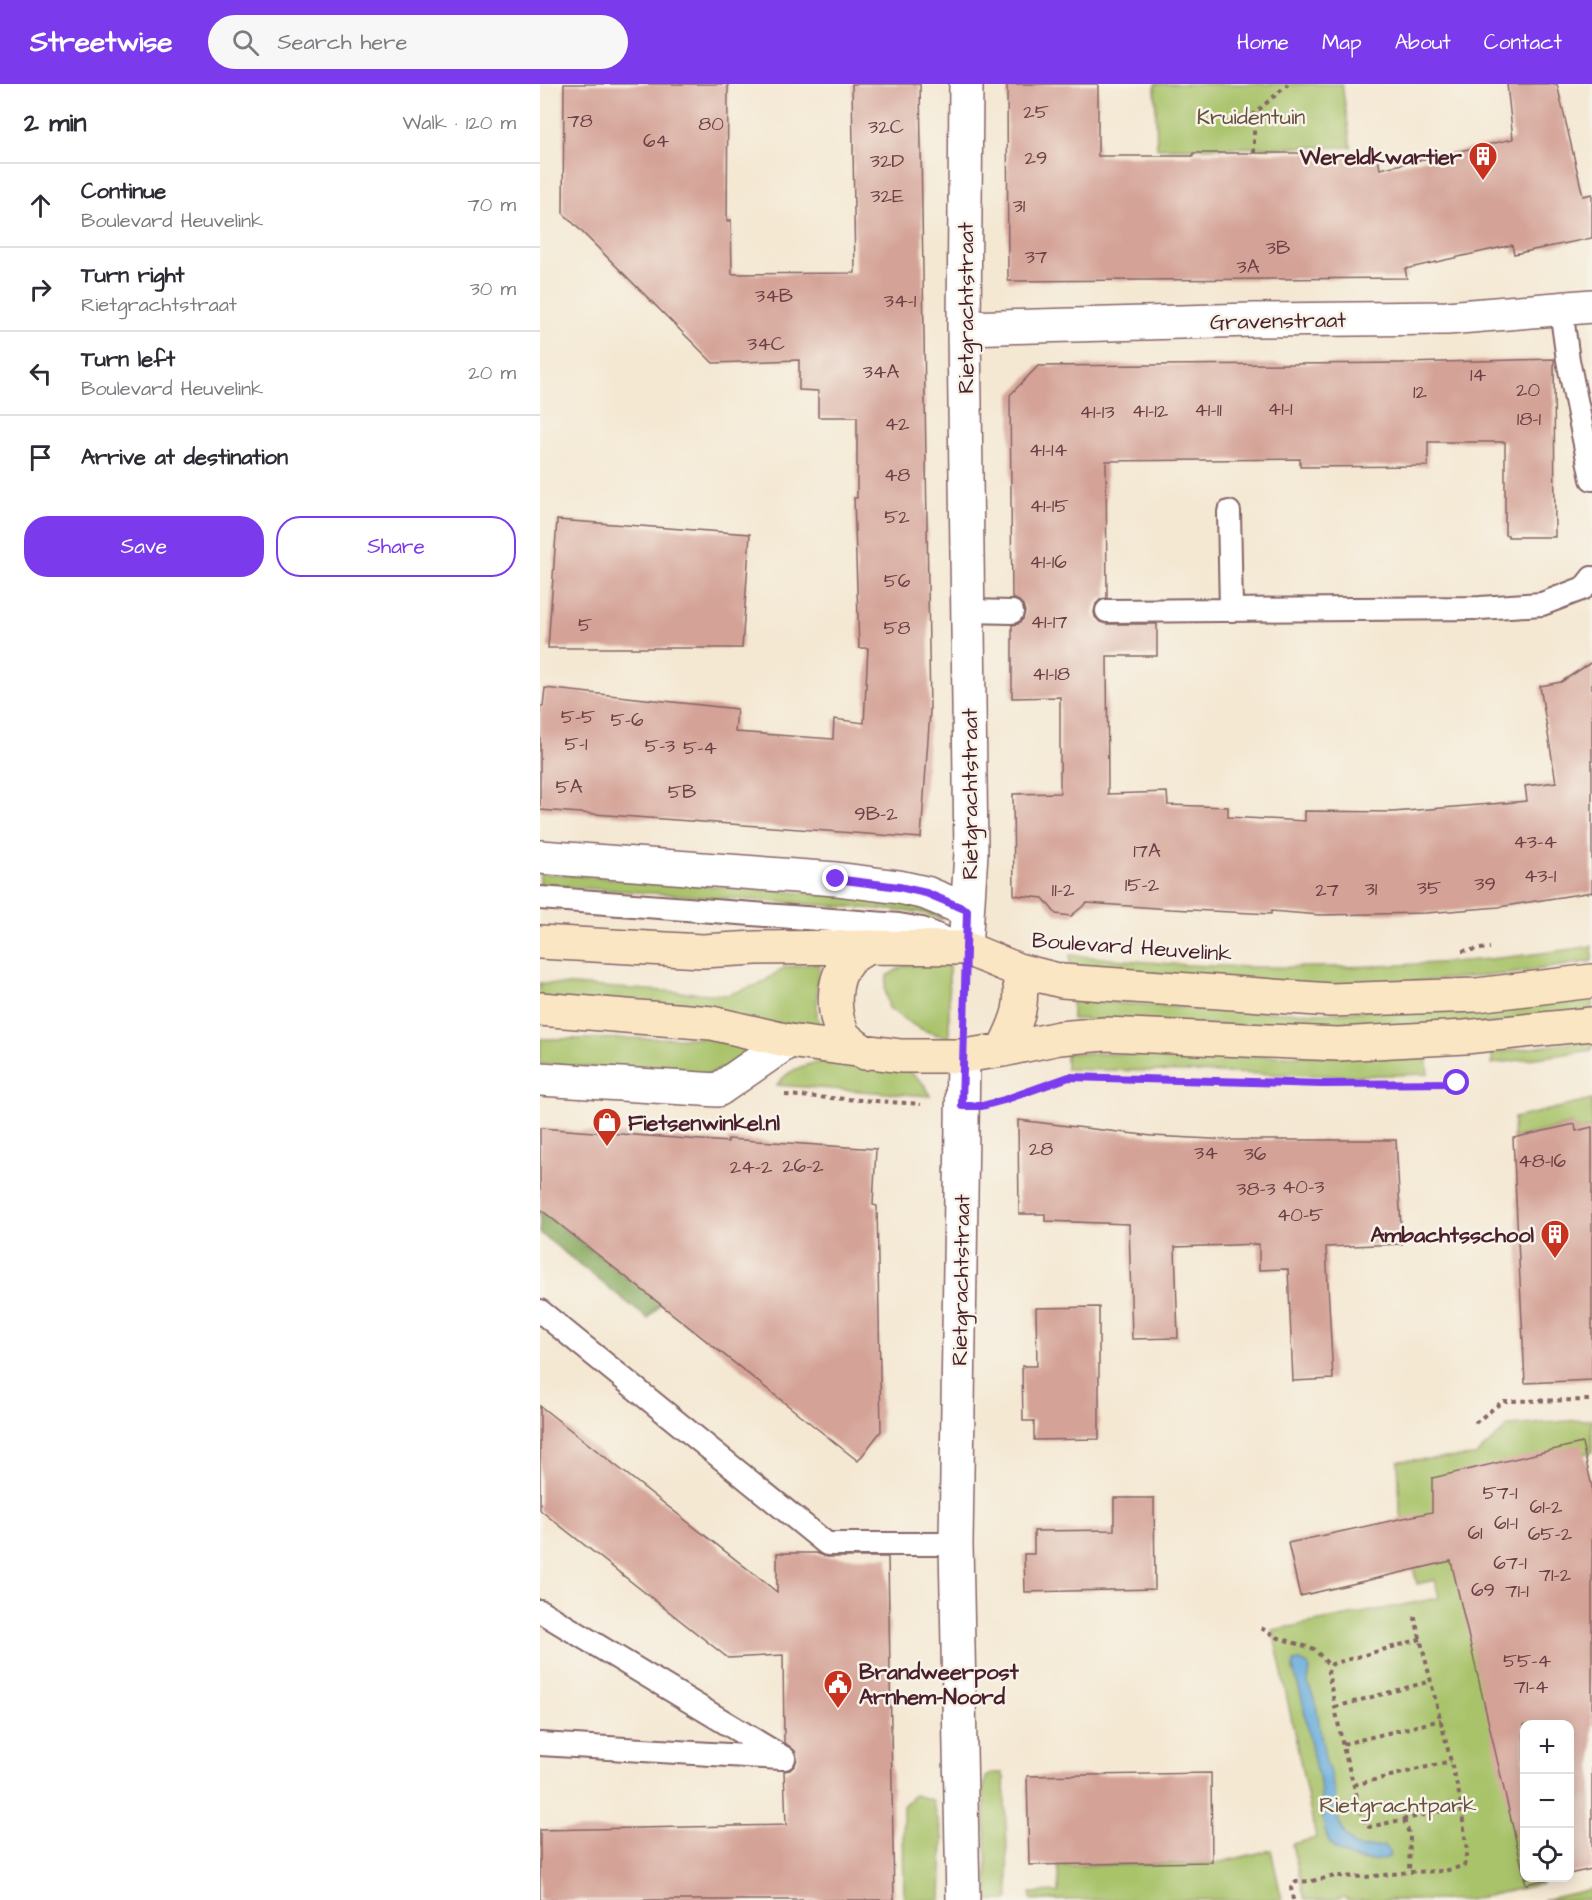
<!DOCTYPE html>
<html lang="en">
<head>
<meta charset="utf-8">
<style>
	body { margin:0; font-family:"Architects Daughter",sans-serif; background:#f7f7f7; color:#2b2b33 }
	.controls { position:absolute; right:18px; bottom:18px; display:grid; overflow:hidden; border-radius:12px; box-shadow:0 3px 15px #0003 }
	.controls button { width:54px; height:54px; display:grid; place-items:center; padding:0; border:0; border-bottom:2px solid #e1e1e2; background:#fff; color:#2b2b33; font:30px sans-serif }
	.stop { position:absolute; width:18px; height:18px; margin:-14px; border:4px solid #7c3aed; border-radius:50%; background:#fff }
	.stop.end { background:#7c3aed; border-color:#fff; box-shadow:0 2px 6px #0008 }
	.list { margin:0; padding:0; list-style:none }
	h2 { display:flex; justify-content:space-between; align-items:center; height:78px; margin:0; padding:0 24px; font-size:26px }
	h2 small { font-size:20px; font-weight:400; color:#7c7c81 }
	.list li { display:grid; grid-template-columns:39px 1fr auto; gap:18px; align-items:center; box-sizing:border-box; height:84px; padding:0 24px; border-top:2px solid #e1e1e2 }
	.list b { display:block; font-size:22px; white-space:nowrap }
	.list p { margin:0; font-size:20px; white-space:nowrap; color:#7c7c81 }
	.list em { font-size:20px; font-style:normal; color:#7c7c81 }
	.actions { display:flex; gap:12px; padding:18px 24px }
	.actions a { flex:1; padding:14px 0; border:2px solid #7c3aed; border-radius:24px; text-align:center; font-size:21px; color:#7c3aed }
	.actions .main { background:#7c3aed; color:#fff }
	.icon { flex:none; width:33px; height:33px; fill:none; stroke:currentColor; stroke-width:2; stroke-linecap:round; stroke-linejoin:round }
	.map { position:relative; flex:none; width:1052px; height:1816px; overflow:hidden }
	header { display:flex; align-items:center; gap:36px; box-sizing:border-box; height:84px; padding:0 30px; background:#7c3aed; color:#fff }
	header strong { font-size:28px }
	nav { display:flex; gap:33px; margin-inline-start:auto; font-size:21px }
	.search { width:420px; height:54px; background:#f7f7f7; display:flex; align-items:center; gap:15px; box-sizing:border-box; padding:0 21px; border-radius:33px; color:#7c7c81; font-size:22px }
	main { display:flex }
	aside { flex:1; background:#fff }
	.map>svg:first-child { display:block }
	.green { fill:#a9c36a; stroke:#7a714a; stroke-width:1.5 }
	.forest { fill:#86a95e; stroke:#686444; stroke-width:1.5 }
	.water { fill:#64abdb; stroke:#576583; stroke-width:1.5 }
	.building { fill:#d4a296 }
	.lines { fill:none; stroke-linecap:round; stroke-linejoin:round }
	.lane-casing { stroke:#866566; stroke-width:26 }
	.street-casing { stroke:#866566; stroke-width:36 }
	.secondary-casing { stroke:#866566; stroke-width:36 }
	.path { stroke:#866566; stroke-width:4; stroke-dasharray:4.5 4.5; stroke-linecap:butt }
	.lane { stroke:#fff; stroke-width:22 }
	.street { stroke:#fff; stroke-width:33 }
	.secondary { stroke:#fbe6c4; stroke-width:33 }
	.route { stroke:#7c3aed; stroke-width:8 }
	.labels { text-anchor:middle; stroke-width:5; stroke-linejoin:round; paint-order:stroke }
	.number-label { font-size:20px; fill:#6c4046 }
	.park-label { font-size:22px; fill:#66503e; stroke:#f7f3e8 }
	.poi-label { font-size:22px; font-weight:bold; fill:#4a1f2b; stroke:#f7f3e8; text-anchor:end }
	.street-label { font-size:22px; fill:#4a1f2b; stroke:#f7f3e8 }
</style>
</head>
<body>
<header>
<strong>Streetwise</strong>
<div class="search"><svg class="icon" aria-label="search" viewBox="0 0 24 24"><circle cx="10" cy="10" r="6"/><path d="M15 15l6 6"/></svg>Search here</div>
<nav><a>Home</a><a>Map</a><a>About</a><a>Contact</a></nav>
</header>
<main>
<aside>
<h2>2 min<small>Walk · 120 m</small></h2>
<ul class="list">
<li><svg class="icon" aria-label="ahead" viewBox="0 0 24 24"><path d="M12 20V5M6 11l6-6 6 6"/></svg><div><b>Continue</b><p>Boulevard Heuvelink</p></div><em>70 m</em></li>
<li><svg class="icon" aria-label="right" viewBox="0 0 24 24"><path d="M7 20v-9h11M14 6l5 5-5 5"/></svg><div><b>Turn right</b><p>Rietgrachtstraat</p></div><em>30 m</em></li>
<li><svg class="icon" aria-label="left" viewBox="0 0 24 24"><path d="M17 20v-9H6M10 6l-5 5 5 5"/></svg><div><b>Turn left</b><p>Boulevard Heuvelink</p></div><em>20 m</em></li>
<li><svg class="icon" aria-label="arrive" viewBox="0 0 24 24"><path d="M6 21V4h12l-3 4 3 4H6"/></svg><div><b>Arrive at destination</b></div></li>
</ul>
<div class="actions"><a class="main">Save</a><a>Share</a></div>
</aside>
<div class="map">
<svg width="1052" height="1816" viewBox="0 0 1052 1816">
	<rect width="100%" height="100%" fill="#f7f3e8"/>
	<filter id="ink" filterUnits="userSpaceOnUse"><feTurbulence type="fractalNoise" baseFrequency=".0167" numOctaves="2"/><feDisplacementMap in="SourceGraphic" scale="12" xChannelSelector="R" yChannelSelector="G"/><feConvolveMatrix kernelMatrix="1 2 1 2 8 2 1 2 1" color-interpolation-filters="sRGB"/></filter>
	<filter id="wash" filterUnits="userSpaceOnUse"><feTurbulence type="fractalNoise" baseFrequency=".008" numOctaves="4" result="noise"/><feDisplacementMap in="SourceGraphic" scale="24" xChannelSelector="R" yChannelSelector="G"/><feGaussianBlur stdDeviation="1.35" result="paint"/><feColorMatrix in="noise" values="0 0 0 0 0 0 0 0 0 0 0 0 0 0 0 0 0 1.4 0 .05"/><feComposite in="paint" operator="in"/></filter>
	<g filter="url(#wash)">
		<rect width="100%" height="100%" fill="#f4e8d3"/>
		<!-- green -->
		<path class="green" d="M615,0H802L811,63L617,64Z
			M0,789L372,817L402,833V835L378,828L0,801Z
			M1052,862V877L970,890L870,898L775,903L530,882V871C578,875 627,881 675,882C801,886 928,882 1052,862Z
			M280,879L277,897V933L287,947L0,914V899L187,911L220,900L245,883Z
			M378,880L409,882V953C385,950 368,939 349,924L345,905L347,892L363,882Z
			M1052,908V926L933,941L790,946L532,935V916L704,927L791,929Z
			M167,954L204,963L208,968L187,983L167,991L0,980V955Z
			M1052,956V966L952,980V969Z
			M526,969L711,972L886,971L888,990L809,992L526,985Z
			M281,978L355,981C369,986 386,997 390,1012L237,1001C246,987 265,980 281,978Z
			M1052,1016V1043L1036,1047L1034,1040L973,1054L974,1034Z
			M1052,1335V1368L910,1396L984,1758V1794H1000L1002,1800L928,1816H807L805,1813L790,1816H765L752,1760L776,1754L733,1546L899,1514L895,1496L877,1500L860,1425L858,1377L935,1372L969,1342Z
			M454,1689H462L464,1694L469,1816H448L444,1704L446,1693Z
			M374,1711L392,1716L403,1753L401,1816H364L363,1722Z
			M731,1766L742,1816H491V1809L519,1808L518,1782L677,1779Z
			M1052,1805V1816H1003Z"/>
		<!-- forest -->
		<path class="forest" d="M0,1127L112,1213L140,1195L108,1235L0,1149Z"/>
		<!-- water -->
		<path class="water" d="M760,1577L767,1580L770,1585L768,1599L776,1621L786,1679L791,1692L795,1711L798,1735L804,1749L814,1762L823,1764L845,1762L850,1767L849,1773C836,1778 825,1778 812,1774C805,1771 796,1768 792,1762C780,1747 783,1712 779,1693L776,1687L762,1615L753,1584L754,1578Z"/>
		<g id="blocks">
			<!-- building -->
			<path class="building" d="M24,0H188L187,137L191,136L192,190L315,189L312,0H380L390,627L381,754L0,726V622H3L5,604L197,625L195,648L293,655L294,635L324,639L328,564H319L314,414H317V333H278V307L259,306V276L173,279L23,129Z
				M467,0H558V72H653V69H837L840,85L973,55L967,0H1017L1043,112L1052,110V154L974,170L972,161L865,185L867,194L468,197Z
				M1014,275L1015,453H968V451H965V358H888V382L760,383V375L566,377L567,514L561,515L556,520L554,528L555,533L560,538L567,540H617V572H567L568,710L627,708L628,721L688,723V733L765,737V727L853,728L987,717L985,702L1016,698L1000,602L1021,598L1052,578V808L959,823L886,829L780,831L731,827V830L630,825L547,819L531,832L516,830L503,814L474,811L473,710L520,709V613L472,614V541L478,540L483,535L485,528L483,521L479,517L472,514L470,311L498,282L865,279Z
				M17,436L210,450L202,564H8Z
				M478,1036L612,1052L692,1056H856L862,1160L786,1163L793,1295L753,1297L748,1185L719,1186V1160L635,1163L638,1254L592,1255L589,1140L505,1137V1130H479Z
				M1035,1040L1036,1047L1052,1043V1296L985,1299L973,1054Z
				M0,1044L188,1058V1055L336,1065L333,1121L337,1122L341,1347L318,1377L0,1125Z
				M559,1223V1355L494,1356V1337H483L482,1282H497L496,1224Z
				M0,1322L237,1508V1469H276L287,1473H348L354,1816H0V1746L246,1741L244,1687L250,1686L255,1681L257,1674L255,1667L244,1658L243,1571L188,1574L0,1426Z
				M1042,1359L1052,1403V1785L1029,1790V1641H984V1794H1014L986,1800L911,1477L760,1512L748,1459L892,1428V1394Z
				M574,1414H614L615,1505L485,1508L484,1470H494V1447L574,1446Z
				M671,1689L672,1778L489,1781L487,1692Z"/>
		</g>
	</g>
	<g filter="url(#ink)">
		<use href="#blocks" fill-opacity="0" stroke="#866566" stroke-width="1.5"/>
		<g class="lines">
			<!-- lane casing -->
			<g class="lane-casing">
				<path id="lane" d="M1021,225L1028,276L1052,395
					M689,428L691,525
					M428,527L472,528
					M567,527L940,524L1002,520L1044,504L1052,494
					M0,814L359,841L382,845L416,859
					M0,1227L287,1460H416
					M0,1527L244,1674
					M0,1660L240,1674"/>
			</g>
			<!-- street casing -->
			<g class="street-casing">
				<path id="street" d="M424,244L712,236L907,234L1052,222
					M0,773L296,795L359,803L386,809L427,826
					M425,864L431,769L424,244L426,0
					M0,995L178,1006L249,957
					M423,1816L416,1460L423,972"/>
			</g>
			<!-- secondary casing -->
			<g class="secondary-casing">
				<path id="secondary" d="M0,858L162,867L216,864L328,863L425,864L478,886L522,897L791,916L937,911L1052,897
					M0,925L172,939L249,957L361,972H423L463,966L519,954L565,950L798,960L925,953L1052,940
					M463,966C478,936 485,920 478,886
					M325,969C318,963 307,957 303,950C292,929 292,895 308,877C313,871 322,867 328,863"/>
			</g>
			<!-- path -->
			<path class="path" d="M714,69V30L748,0
				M922,867L950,864
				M424,930V907
				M245,1011L381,1020
				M463,1016L489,1006
				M935,1339L963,1317L1052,1316
				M721,1544L739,1554L774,1565L790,1582
				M881,1555L792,1580L788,1588L803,1663L823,1734L829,1743L921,1723
				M795,1623L891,1597
				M803,1660L901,1636
				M814,1701L911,1677
				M864,1736L870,1752L869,1788
				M753,1816L751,1804L756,1798L772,1797L795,1792L825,1793L869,1788L904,1787L924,1782L927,1767L920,1714L874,1530"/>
			<!-- lane -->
			<use href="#lane" class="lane"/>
			<!-- street -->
			<use href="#street" class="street"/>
			<!-- secondary -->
			<use href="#secondary" class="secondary"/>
		</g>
	</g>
	<g class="lines" filter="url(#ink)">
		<!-- route -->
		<path class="route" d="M296,795L359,803L386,809L427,826L422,1022H442L464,1016L529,993L782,1000L917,999"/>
	</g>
	<!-- icons -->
	<defs>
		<g id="building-pin" transform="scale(1.5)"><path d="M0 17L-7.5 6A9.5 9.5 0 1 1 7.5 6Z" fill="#c8321e" stroke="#f7f3e8"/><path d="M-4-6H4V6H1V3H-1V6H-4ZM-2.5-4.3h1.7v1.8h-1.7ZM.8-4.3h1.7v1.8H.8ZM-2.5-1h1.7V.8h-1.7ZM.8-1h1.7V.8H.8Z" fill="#fff"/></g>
		<g id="shop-pin" transform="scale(1.5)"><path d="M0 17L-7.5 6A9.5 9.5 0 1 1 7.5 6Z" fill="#c8321e" stroke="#f7f3e8"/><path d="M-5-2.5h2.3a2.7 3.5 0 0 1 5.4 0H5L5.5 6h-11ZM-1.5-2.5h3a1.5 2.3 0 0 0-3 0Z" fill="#fff"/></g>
		<g id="civic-pin" transform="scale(1.5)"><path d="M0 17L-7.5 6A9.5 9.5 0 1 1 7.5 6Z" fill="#c8321e" stroke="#f7f3e8"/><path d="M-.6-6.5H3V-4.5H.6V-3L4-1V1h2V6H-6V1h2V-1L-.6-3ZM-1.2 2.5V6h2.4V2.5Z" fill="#fff"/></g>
	</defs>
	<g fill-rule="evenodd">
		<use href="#building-pin" x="943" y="72"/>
		<use href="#shop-pin" x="67" y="1038"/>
		<use href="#building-pin" x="1015" y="1150"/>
		<use href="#civic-pin" x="298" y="1600"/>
	</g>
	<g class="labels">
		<!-- number labels -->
		<g class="number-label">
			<text x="496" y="34">25</text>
			<text x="40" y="43">78</text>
			<text x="171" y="46">80</text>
			<text x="346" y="49">32C</text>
			<text x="116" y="63">64</text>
			<text x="496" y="80">29</text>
			<text x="347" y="83">32D</text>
			<text x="347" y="118">32E</text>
			<text x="479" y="128">31</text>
			<text x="738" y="170">3B</text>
			<text x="496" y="179">37</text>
			<text x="708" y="189">3A</text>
			<text x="234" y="218">34B</text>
			<text x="360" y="223">34-1</text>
			<text x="226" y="266">34C</text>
			<text x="341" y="294">34A</text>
			<text x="938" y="297">14</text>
			<text x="988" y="312">20</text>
			<text x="880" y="314">12</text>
			<text x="740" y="331">41-1</text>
			<text x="668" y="332">41-11</text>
			<text x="610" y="333">41-12</text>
			<text x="557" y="334">41-13</text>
			<text x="989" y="341">18-1</text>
			<text x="357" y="346">42</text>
			<text x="508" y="372">41-14</text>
			<text x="357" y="397">48</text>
			<text x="509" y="428">41-15</text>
			<text x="357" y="439">52</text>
			<text x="508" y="484">41-16</text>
			<text x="357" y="503">56</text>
			<text x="509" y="544">41-17</text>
			<text x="45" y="547">5</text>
			<text x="357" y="550">58</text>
			<text x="511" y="596">41-18</text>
			<text x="38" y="639">5-5</text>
			<text x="87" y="642">5-6</text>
			<text x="36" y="666">5-1</text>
			<text x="120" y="668">5-3</text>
			<text x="160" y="670">5-4</text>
			<text x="29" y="709">5A</text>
			<text x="142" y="714">5B</text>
			<text x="336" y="736">9B-2</text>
			<text x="995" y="764">43-4</text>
			<text x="607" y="773">17A</text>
			<text x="1000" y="798">43-1</text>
			<text x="945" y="806">39</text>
			<text x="602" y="807">15-2</text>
			<text x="889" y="810">35</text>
			<text x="831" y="811">31</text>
			<text x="523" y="812">11-2</text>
			<text x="787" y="812">27</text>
			<text x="501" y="1071">28</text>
			<text x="666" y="1075">34</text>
			<text x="715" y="1076">36</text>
			<text x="1002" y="1083">48-16</text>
			<text x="263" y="1088">26-2</text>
			<text x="211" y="1089">24-2</text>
			<text x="763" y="1109">40-3</text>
			<text x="716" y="1111">38-3</text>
			<text x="760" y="1137">40-5</text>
			<text x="960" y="1415">57-1</text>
			<text x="1006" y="1429">61-2</text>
			<text x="966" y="1445">61-1</text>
			<text x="935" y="1455">61</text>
			<text x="1010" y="1456">65-2</text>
			<text x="970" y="1485">67-1</text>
			<text x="1015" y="1497">71-2</text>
			<text x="943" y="1512">69</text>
			<text x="977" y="1513">71-1</text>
			<text x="987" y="1583">55-4</text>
			<text x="991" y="1609">71-4</text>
		</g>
		<!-- park labels -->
		<g class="park-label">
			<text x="711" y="40">Kruidentuin</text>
			<text x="858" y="1728">Rietgrachtpark</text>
		</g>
		<!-- poi labels -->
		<g class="poi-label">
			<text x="922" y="80">Wereldkwartier</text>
			<text x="88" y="1046" text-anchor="start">Fietsenwinkel.nl</text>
			<text x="994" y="1158">Ambachtsschool</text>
			<text x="319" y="1595" text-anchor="start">Brandweerpost<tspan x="319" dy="25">Arnhem-Noord</tspan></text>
		</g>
		<!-- street labels -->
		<g class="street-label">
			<text transform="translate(425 224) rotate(-90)" y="8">Rietgrachtstraat</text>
			<text transform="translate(738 236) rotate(-1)" y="8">Gravenstraat</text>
			<text transform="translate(429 710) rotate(-90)" y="8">Rietgrachtstraat</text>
			<text transform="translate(592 862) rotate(4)" y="8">Boulevard Heuvelink</text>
			<text transform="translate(420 1196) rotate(-89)" y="8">Rietgrachtstraat</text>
		</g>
	</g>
</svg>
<div class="controls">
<button>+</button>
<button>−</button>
<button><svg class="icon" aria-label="locate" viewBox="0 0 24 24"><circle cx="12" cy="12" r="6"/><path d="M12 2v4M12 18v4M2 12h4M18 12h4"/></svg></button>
</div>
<div class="stop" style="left:917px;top:999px"></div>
<div class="stop end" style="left:296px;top:795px"></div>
</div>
</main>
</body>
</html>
